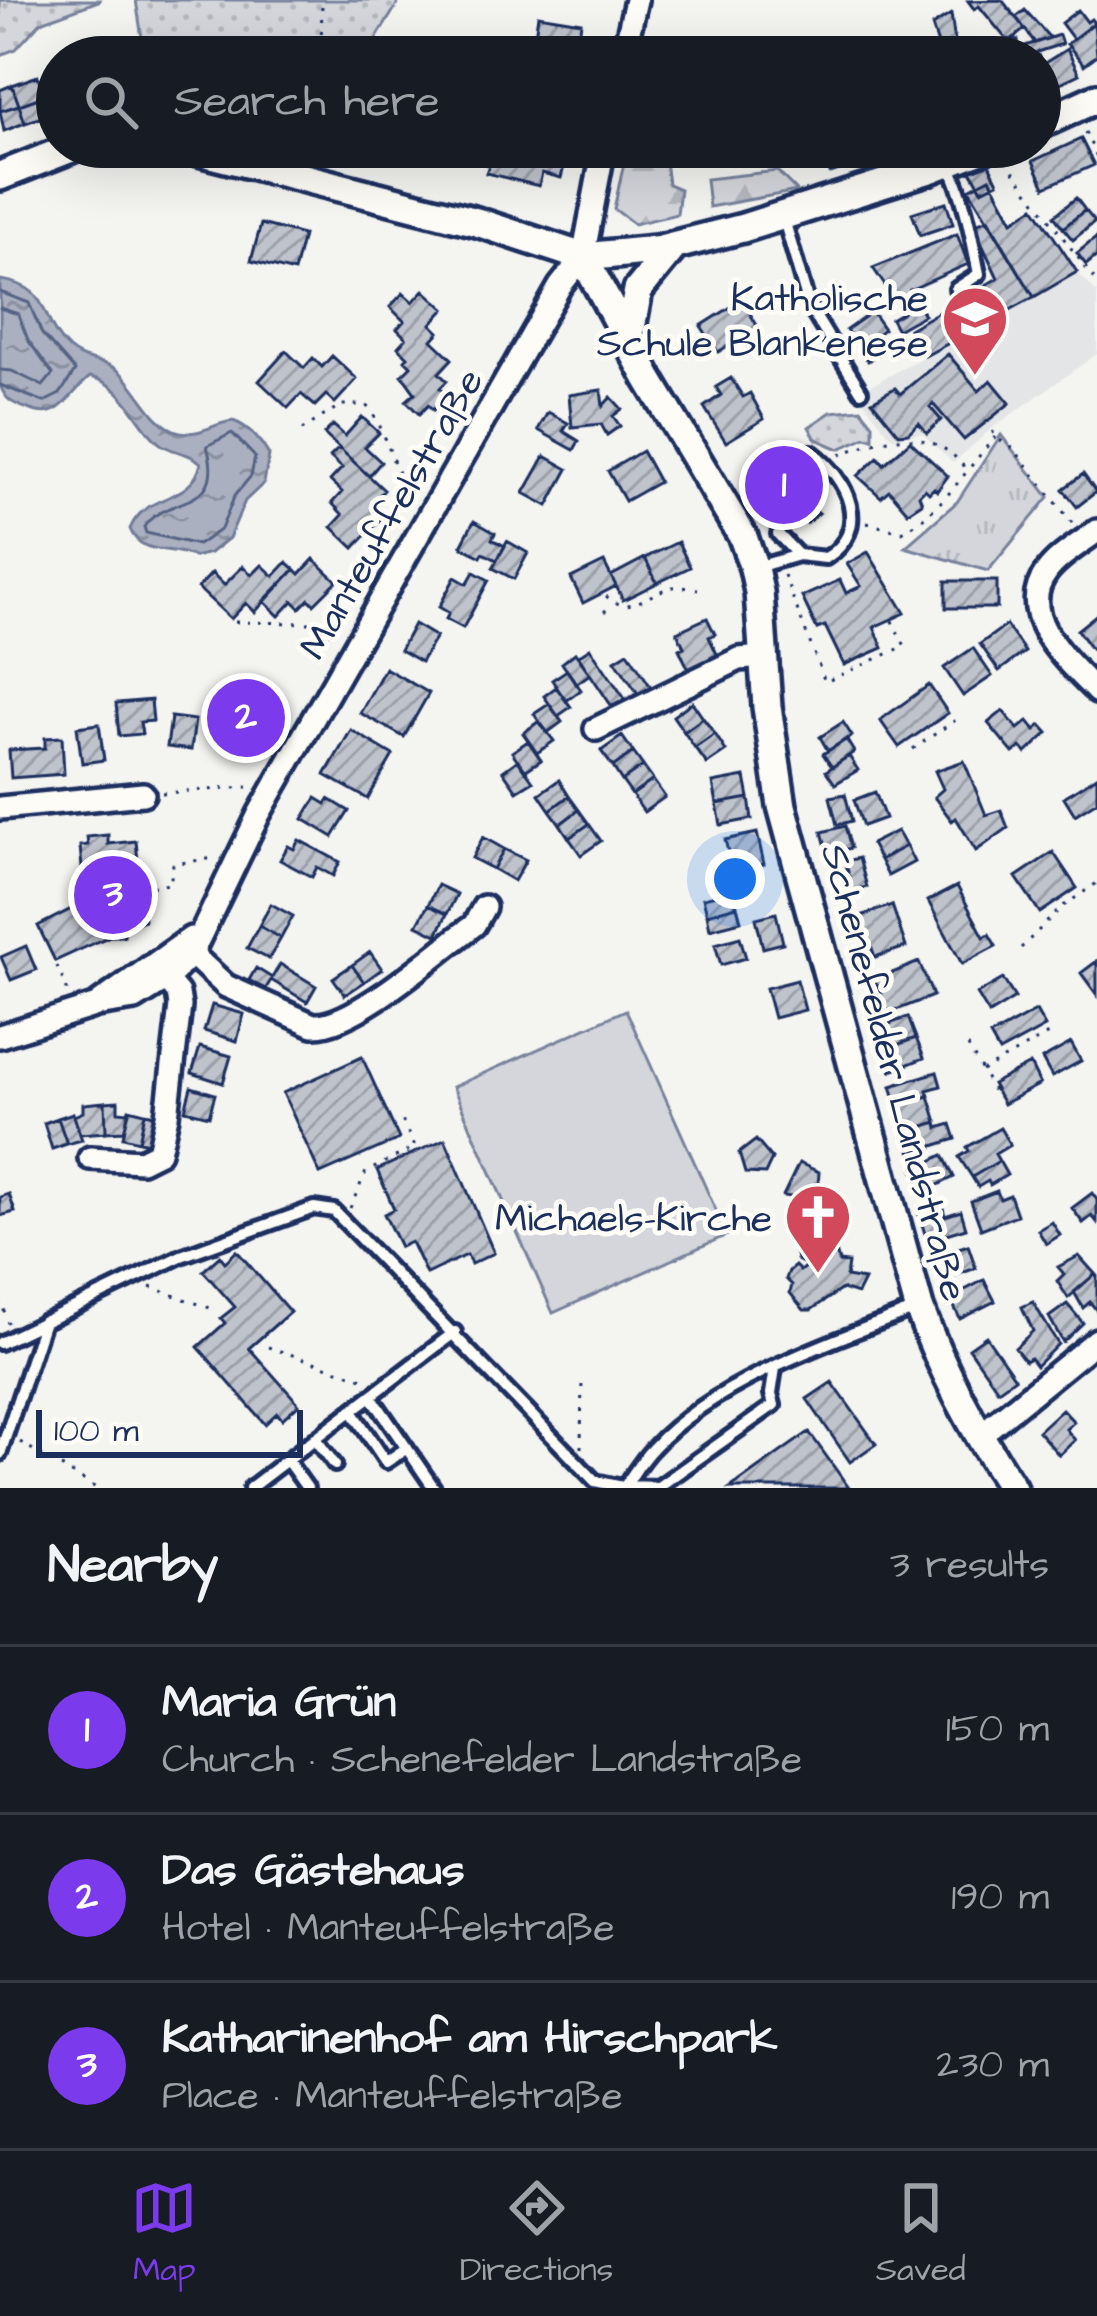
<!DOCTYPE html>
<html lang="en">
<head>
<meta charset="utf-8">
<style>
	body { margin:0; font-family:"Architects Daughter",sans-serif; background:#20242c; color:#f1f3f6 }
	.scale { position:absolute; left:36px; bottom:30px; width:267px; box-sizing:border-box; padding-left:12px; border:6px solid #1b2f5e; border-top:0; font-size:33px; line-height:42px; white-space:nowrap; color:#1b2f5e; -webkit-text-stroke:9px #fdfcf7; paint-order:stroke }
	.you { position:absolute; left:735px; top:879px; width:42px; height:42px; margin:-30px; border:9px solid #fff; border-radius:50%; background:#1a73e8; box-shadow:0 0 0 18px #1a73e833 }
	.badge { display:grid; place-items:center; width:78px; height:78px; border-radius:50%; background:#7c3aed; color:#fff; font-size:39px; font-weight:700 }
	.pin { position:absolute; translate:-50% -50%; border:6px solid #fff; box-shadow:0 3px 12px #0006 }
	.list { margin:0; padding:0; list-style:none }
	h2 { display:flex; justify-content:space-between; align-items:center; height:156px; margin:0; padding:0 48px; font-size:51px }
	h2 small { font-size:39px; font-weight:400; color:#9ea1a6 }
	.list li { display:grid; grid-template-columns:78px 1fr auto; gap:36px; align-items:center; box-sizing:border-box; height:168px; padding:0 48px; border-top:3px solid #363941 }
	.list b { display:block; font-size:45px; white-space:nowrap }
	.list p { margin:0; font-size:39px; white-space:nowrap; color:#9ea1a6 }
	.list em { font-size:39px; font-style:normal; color:#9ea1a6 }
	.icon { flex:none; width:66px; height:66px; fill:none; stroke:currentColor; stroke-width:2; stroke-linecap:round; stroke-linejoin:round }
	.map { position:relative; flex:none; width:1097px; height:1488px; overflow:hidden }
	.search { position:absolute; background:#171b24; box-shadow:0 12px 48px #0002; left:36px; right:36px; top:36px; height:132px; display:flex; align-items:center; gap:30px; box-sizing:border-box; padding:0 42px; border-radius:66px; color:#9ea1a6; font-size:45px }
	.sheet { height:660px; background:#171b24 }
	nav { display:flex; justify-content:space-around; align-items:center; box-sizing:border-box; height:168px; border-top:3px solid #363941; background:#171b24; font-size:33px; color:#9ea1a6 }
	nav a { display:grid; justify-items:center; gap:6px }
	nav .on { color:#7c3aed }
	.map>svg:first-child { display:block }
	.built { fill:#e4e5e6 }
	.grass { fill:url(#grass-tufts); stroke:#78829c; stroke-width:3 }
	.forest { fill:url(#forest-firs); stroke:#78829c; stroke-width:3 }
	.park { fill:url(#park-dots); stroke:#78829c; stroke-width:3 }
	.garden { fill:#d4d6db; stroke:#78829c; stroke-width:3 }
	.water { fill:url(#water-ripples); stroke:#717c98; stroke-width:3 }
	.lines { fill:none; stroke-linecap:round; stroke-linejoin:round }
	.shore { stroke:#546385; stroke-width:3 }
	.building { fill:url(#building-hatch); stroke:#1b2f5e; stroke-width:3 }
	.service-casing { stroke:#1b2f5e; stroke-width:20 }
	.minor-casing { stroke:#1b2f5e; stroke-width:30 }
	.secondary-casing { stroke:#1b2f5e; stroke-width:36 }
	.path { stroke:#1b2f5e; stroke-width:3; stroke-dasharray:3 9; stroke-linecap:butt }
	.service { stroke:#fdfcf7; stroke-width:10 }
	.minor { stroke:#fdfcf7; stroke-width:21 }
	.secondary { stroke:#fdfcf7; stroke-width:27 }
	.labels { text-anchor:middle; stroke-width:10; stroke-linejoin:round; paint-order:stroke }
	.poi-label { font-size:39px; fill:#1b2f5e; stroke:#fdfcf7; text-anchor:end }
	.street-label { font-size:39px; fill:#1b2f5e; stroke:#fdfcf7 }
</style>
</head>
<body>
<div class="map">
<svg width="1097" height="1488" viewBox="0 0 1097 1488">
	<defs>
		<pattern id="grass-tufts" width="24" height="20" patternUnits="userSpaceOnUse" patternTransform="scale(3)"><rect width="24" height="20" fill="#d4d6db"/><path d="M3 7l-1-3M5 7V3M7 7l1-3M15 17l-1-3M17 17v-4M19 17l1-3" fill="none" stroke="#b5b8be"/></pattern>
		<pattern id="forest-firs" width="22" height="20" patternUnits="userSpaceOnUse" patternTransform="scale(3)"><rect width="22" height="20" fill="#d4d6db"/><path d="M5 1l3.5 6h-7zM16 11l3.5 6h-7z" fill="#b5b8be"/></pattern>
		<pattern id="park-dots" width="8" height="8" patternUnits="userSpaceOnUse" patternTransform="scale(3)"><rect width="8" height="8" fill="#d4d6db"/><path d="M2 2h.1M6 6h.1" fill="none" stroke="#b5b8be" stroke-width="1.8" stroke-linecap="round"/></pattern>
		<pattern id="water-ripples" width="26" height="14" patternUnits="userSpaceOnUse" patternTransform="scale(3)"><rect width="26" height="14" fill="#aab0bf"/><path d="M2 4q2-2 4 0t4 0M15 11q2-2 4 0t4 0" fill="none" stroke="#8a909e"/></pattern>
		<pattern id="building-hatch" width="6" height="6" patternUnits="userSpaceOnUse" patternTransform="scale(3)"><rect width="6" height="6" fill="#bfc3cc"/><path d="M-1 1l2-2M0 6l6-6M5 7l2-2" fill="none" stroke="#9a9fa9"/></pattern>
	</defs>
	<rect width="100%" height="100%" fill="#f4f4f1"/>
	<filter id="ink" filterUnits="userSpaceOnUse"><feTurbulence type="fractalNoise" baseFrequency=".00833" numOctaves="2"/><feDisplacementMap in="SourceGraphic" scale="24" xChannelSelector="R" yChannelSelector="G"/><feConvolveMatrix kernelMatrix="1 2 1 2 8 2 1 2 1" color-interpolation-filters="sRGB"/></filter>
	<g filter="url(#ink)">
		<!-- built -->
		<path class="built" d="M1078,273L1097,293V354L991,429L953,463L922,433L892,438L857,393Z"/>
		<!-- grass -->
		<path class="grass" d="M1001,435L1049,497L988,571L905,547L957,502Z"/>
		<!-- forest -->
		<path class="forest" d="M665,161L668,184L680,189L677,214L634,224L614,209L624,163Z
			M777,171L797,191L709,207L706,179Z"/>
		<!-- park -->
		<path class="park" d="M0,0H101L41,22L16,49L0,55Z
			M136,0H400L365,57H145Z
			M861,409L873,424V439L866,437L839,449L816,439L809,427L831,412Z"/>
		<!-- garden -->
		<path class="garden" d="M626,1010L727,1235L553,1313L453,1087Z"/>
		<!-- water -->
		<path class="water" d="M0,280C54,287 37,320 69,349C84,363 106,359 120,372C139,389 154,427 180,432C203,436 213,423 233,421C250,427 261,441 269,455L264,483L245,501L229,538L210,553L194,557C171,545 141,557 130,529C146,490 191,506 201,463C189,451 170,453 158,442C134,421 126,385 90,377C68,394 61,423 28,409C12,403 6,401 0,385Z"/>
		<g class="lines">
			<!-- shore -->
			<path class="shore" d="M0,292L29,303L42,334L75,371L60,394L44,402L0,385
				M0,308L18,314L28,340L53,374L43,386L12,371L0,370
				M232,433L255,457L251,476L235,495L221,529L198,545L146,533L144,527C164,494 227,513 207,446Z"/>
		</g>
		<!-- building -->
		<path class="building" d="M1002,0L1025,29L1011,40L1006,39L979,6L974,9L968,1Z
			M1025,10L1050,38L1035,43L1016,17Z
			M1078,10L1087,22L1091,19L1094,23L1073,39L1061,23Z
			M951,14L957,57H942L932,26Z
			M538,15L581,22L578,42L535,36Z
			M1094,23L1097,55L1084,65L1067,44Z
			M1059,35L1062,44L1037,52L1039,57H1004L1006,39L1018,40L1019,48Z
			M1067,49L1079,74L1054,86L1043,64Z
			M38,76L44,96L19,105L12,85Z
			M12,85L19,105L0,111V90Z
			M44,96L51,114L25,123L19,105Z
			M19,105L25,123L4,131L0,111Z
			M1081,139L1094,165L1045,187L1033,161Z
			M422,147H448L444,160L420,154Z
			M481,147H569L561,178L542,173L539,186L486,173L489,165L477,162Z
			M821,147H851L857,164L830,173Z
			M866,147H908L871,160Z
			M988,162L998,182L982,190L971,171Z
			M990,178L1013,221L1034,207L1077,272L1034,297L969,189Z
			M1076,198L1085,210L1063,228L1054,216Z
			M946,202L953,224L920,235L912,213Z
			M1085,210L1095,222L1073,240L1063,228Z
			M988,219L1034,297L925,356L909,329L998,278L973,225Z
			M261,224L303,235L294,272L251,261Z
			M957,234L968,264L910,290L924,315L897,330L891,319L903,312L873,268Z
			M1097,237V256L1086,265L1077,253Z
			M424,290L445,309L431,324L439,332L432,340L452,359L439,373L447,381L440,388L447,395L433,410L428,405L419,414L406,401L415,393L402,375L411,366L405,360L408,357L398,347L406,338L397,329L404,321L390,307L403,293L413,302Z
			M742,300L758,327L718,352L701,326Z
			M872,312L884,329L869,340L879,353L868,361L846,330Z
			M286,351L304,368L313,358L322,367L332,356L357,379L335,403L326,395L315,406L301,394L288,408L259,381Z
			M948,354L979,391L991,380L1010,403L964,440L933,404L930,407L941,420L927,433L919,423L908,433L899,434L872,401L895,388L900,394Z
			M731,378L743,397L750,393L764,419L726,442L704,407L721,395L716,387Z
			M601,390L603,406L611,397L622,409L613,416L620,426L607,435L601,424L572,427L569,395Z
			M548,412L568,423L563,431L579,441L574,450L538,430Z
			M362,417L379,433L365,447L381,462L369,476L324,434L333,425L345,436Z
			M910,441L948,476L937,491L934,488L929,493L925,489L919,495L922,503L908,512L889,490L881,497L858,476L878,457L884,464Z
			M339,448L384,490L371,504L384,516L354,548L332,527L343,515L332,503L342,492L330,481L342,468L330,457Z
			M799,448L805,451L817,479L808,504L819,513L807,523L801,510L782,512L770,506L751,484L760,476L767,452L791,453Z
			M642,451L659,482L625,501L608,471Z
			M545,456L568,469L548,506L524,493Z
			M1083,474L1096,492L1077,507L1063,489Z
			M474,521L495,533L492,539L505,546L497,560L483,553L481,557L461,546Z
			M507,541L528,553L514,579L493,568Z
			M678,542L690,567L657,583L645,558Z
			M868,552L905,613L874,627L883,648L844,665L825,626L817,629L802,597L840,580L846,593L861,586L847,564Z
			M645,558L657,583L623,600L611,576Z
			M314,559L337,581L314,604L309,599L300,608L293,601L279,616L264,601L295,569L300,574Z
			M287,562L295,569L255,612L246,603L231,619L198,588L212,573L224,585L243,566L252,575L262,565L274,576Z
			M604,562L616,586L583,603L571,578Z
			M474,572L489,580L463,628L446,619L449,613L439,607L455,577L467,584Z
			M946,581H997V608H946Z
			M1097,614V644L1091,649L1077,630Z
			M707,618L715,634L709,637L718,656L689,670L679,649L684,647L677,632Z
			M414,624L436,637L421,662L400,650Z
			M1006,625L1025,652L999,671L980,644Z
			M590,648L625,699L613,708L578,656Z
			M973,648L992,676L963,696L944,668Z
			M628,652L651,687L639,695L615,660Z
			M575,653L590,674L576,684L562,663Z
			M385,668L429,693L404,737L360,713Z
			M567,670L581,690L566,701L552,680Z
			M233,683H246L277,700L255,740L247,744L212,743L220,722H224L223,712L228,713L227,702L231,703Z
			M929,685L948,713L899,747L880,720Z
			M556,687L571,707L558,716L544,696Z
			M151,700L153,721L140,722L142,734L119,736L116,703Z
			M692,702L703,718L684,732L673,716Z
			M549,704L562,722L547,733L534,714Z
			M1003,711L1018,729L1028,721L1035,730L1041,725L1048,733L1026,753L1021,747L1013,753L988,723Z
			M171,717L195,720L191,750L167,747Z
			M703,718L715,734L695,748L684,732Z
			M539,721L554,741L537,753L523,733Z
			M843,722L852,736L828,751L820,737Z
			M99,724L104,760L82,763L77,727Z
			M351,730L393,755L368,799L325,775Z
			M715,734L726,751L707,764L695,748Z
			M622,736L633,752L613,767L601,751Z
			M62,737L64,774L11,778L9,750L45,748V738Z
			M846,739L854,752L832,767L823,754Z
			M528,741L541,760L525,771L512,752Z
			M633,752L643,766L622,781L613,767Z
			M849,756L858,770L835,784L826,771Z
			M518,760L533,781L517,791L503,771Z
			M964,761L986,815L1001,810L1008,828L976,851L956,818L952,821L934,797L943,789L935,771Z
			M643,766L653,780L632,795L622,781Z
			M1097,776V801L1075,815L1064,797Z
			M745,777L749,798L717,804L713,783Z
			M559,780L569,796L550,810L539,794Z
			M653,780L665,797L644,812L632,795Z
			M875,792L885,818L863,826L854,800Z
			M845,794L852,821L837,825L830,797Z
			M569,796L579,810L560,824L550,810Z
			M316,798L326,804L329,799L349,811L333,837L303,819Z
			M749,798L752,819L721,825L717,804Z
			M579,810L589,824L569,838L560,824Z
			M589,824L601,841L581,855L569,838Z
			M845,826L851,848L828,854L822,832Z
			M897,831L906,846L880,860L871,844Z
			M757,833L764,864L733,871L725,840Z
			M108,835V844L136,841L144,920L124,929V936H110L55,961L38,926L85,902L80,846L88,845L87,837Z
			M483,837L504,849L493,869L472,858Z
			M299,840L340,862L333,876L317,867L312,877L280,860L288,846L294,849Z
			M906,846L914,862L888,876L880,860Z
			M504,849L526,860L514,881L493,869Z
			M1053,852L1077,888L1040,913L1016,877Z
			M859,858L867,887L853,890L845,861Z
			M438,885L457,894L447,914L428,905Z
			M957,886L984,937L989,934L996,946L962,964L928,901Z
			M733,891L737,906L707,914L703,898Z
			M271,904L293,916L281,938L259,926Z
			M428,905L447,914L437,935L417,925Z
			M892,905L906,947L875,957L861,916Z
			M737,906L741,921L710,929L707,914Z
			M776,913L783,943L763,948L756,918Z
			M259,926L281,938L269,959L247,948Z
			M740,937L746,958L721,965L715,944Z
			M26,946L36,970L11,980L1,957Z
			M370,952L382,969L364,982L352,965Z
			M1097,961V995L1081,973Z
			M919,962L933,996L889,1013L875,980Z
			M280,964L316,986L307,1002L271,980L265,990L249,980L256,968L272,978Z
			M352,965L364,982L345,995L333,978Z
			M1003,979L1015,998L989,1014L977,994Z
			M797,980L805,1010L774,1018L766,988Z
			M212,1005L244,1014L237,1041L204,1031Z
			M1036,1011L1045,1027L999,1052L990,1036Z
			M908,1017L916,1038L883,1050L876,1029Z
			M916,1038L924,1058L891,1071L883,1050Z
			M1071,1043L1081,1061L1052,1077L1042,1059Z
			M200,1047L231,1056L223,1083L192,1073Z
			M362,1057L399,1139L320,1174L283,1093Z
			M1030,1064L1040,1084L1003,1104L992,1084Z
			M937,1072L941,1086L927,1090L929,1096L897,1105L891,1086Z
			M191,1087L215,1094L209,1116L185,1110Z
			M929,1096L937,1122L905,1132L897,1105Z
			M118,1101V1111L129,1112L124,1131L106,1132L105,1102Z
			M105,1102L106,1132L80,1134L74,1116L83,1112V1104Z
			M129,1109L145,1113L139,1141L123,1137Z
			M73,1113L82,1140L67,1144L58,1118Z
			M145,1113L160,1116L154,1144L139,1141Z
			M58,1118L67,1144L52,1149L44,1123Z
			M937,1122L938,1128L951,1124L956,1139L911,1153L905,1132Z
			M1000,1128L1010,1145L995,1154L999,1161L972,1177L959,1157L969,1151L967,1147Z
			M445,1139L494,1253L471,1264L467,1255L426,1274L411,1242L400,1247L384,1214L394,1209L377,1170Z
			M756,1140L772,1159L765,1174L745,1173L739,1153Z
			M943,1155L954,1177L924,1192L913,1170Z
			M999,1161L1007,1175L990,1185L988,1181L978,1187L972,1177Z
			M799,1163L819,1172L818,1188L832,1190L835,1210L804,1216L801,1198L783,1196Z
			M997,1191L1000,1199L1010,1195L1017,1215L981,1229L971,1201Z
			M1092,1193L1097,1200V1222L1092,1216L1083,1223L1072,1208Z
			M9,1194L15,1212L0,1216V1197Z
			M943,1208L945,1216L961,1211L966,1228L927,1240L919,1215Z
			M839,1209L844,1236L807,1265L797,1260L795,1247L808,1238L804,1216Z
			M1052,1222L1060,1235L1046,1244L1038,1230Z
			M834,1244L839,1262L848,1263L846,1277L864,1280L857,1294L842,1289L811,1310H804L790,1293L792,1285L786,1279L789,1271L795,1266L800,1271Z
			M968,1245L976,1268L948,1278L940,1254Z
			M237,1251L290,1312L249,1348L299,1404L282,1419L277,1413L265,1424L198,1347L225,1323L221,1318L235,1307L203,1271L220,1256L225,1262Z
			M1079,1256L1095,1274L1068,1298L1057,1281L1064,1274L1058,1267Z
			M1095,1274L1097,1276V1311L1090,1302L1083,1308L1074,1292Z
			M984,1280L995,1301L960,1319L950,1298Z
			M1033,1302L1058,1344L1036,1366L1030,1358L1025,1361L1015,1348L1033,1331L1022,1307Z
			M1067,1304L1083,1323L1063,1342L1049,1317Z
			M986,1336L1015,1378L998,1390L969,1348Z
			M832,1382L876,1444L850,1462L807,1399Z
			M1062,1409L1074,1422L1066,1429L1075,1440L1059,1455L1038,1431Z
			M809,1432L849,1488H730Z"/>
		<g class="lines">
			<!-- service casing -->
			<g class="service-casing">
				<path id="service" d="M948,162C965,198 971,234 979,274L956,289
					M783,216L809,306L861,391
					M778,534L798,555
					M757,567L798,555L826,558C872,529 848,479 812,452
					M0,1343L181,1256L314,1208L334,1211L595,1481L627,1488
					M775,1368L771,1394L774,1405L658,1487L625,1486C634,1473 642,1459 653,1448C713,1382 834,1340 916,1309
					M371,1396L434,1488
					M352,1411L386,1462L407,1448
					M315,1438L335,1465
					M0,1454L44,1321
					M287,1460L307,1488
					M250,1488L455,1332"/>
			</g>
			<!-- minor casing -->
			<g class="minor-casing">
				<path id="minor" d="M623,57L636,0
					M1097,531C1081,543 1057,557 1046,573C1014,616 1070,664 1097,692
					M596,729L739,659L764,657
					M0,808L143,794
					M185,948L226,986L313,1025C353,1028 439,951 474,925L484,907
					M99,1003L191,938
					M0,1036L97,1005L135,999L167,979L191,955L259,814L560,286L583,257L604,147
					M90,1158L141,1161L159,1152L167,1116L180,1006L178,993L155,966
					M978,1437L1097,1340"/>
			</g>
			<!-- secondary casing -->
			<g class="secondary-casing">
				<path id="secondary" d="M1040,124L1097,98
					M183,147L477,222L583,257L656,250L743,228L930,169L986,147
					M0,176L74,147
					M583,257L648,378L743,537L754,568L759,592L767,707L782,806L919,1308C943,1373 974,1430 1012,1488
					M628,344L638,290L674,246"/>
			</g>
			<!-- path -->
			<path class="path" d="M321,57L322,0
				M1085,132L1097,157
				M1006,161L1097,283
				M988,420L995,437L1013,448L1073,524
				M302,430L341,405H366C392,436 389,469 413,498
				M840,455C882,437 932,425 965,468
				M867,523L902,532C944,509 964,472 995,437
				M784,575L825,682L905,646L891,619
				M606,596C629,617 645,595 669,588C677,585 688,588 698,589
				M604,612L612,604
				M235,622L310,623L338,637
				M913,749L960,717
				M162,793L248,787
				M140,888L170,884L173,864L214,858
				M1021,948L1062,907L1097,883
				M57,966L68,992
				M968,1046L996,1096
				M982,1071L1050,1033
				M350,1208L366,1172L415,1147L402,1120
				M150,1287L216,1310
				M0,1298L8,1323
				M268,1347L369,1380
				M20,1442L96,1488
				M581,1448L582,1376"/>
			<!-- service -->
			<use href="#service" class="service"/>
			<!-- minor -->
			<use href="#minor" class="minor"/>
			<!-- secondary -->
			<use href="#secondary" class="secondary"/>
		</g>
	</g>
	<!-- icons -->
	<defs>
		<g id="school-pin" transform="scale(3.45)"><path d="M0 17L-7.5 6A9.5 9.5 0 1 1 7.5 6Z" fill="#d1495b" stroke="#fdfcf7"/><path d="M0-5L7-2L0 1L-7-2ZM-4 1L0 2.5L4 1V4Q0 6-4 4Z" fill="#fff"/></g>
		<g id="church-pin" transform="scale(3.45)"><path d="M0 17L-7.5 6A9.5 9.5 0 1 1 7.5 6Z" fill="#d1495b" stroke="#fdfcf7"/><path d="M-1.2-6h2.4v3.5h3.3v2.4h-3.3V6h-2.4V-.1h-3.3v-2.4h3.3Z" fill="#fff"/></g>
	</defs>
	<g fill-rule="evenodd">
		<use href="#school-pin" x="975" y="319"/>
		<use href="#church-pin" x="818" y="1217"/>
	</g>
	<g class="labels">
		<!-- poi labels -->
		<g class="poi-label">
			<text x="928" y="311">Katholische<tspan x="928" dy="45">Schule Blankenese</tspan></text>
			<text x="772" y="1231">Michaels-Kirche</text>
		</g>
		<!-- street labels -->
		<g class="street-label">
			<text transform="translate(390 513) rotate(-60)" y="14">Manteuffelstraße</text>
			<text transform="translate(896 1072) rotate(75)" y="14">Schenefelder Landstraße</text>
		</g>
	</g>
</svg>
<div class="scale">100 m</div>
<div class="you"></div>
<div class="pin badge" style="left:784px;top:485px">1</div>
<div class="pin badge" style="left:246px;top:718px">2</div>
<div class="pin badge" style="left:113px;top:895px">3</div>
<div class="search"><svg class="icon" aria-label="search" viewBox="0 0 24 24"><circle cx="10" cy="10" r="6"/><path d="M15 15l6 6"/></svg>Search here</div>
</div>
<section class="sheet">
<h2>Nearby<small>3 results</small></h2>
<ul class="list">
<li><span class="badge">1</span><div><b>Maria Grün</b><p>Church · Schenefelder Landstraße</p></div><em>150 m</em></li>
<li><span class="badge">2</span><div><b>Das Gästehaus</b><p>Hotel · Manteuffelstraße</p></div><em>190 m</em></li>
<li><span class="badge">3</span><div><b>Katharinenhof am Hirschpark</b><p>Place · Manteuffelstraße</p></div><em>230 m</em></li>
</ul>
</section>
<nav>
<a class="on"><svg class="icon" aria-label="map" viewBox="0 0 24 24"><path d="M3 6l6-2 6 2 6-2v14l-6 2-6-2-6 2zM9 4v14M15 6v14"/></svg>Map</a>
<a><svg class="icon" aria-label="directions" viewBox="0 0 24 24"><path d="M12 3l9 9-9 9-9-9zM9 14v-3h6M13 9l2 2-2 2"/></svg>Directions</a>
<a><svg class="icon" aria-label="saved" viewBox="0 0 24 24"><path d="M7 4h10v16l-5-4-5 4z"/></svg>Saved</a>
</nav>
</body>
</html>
